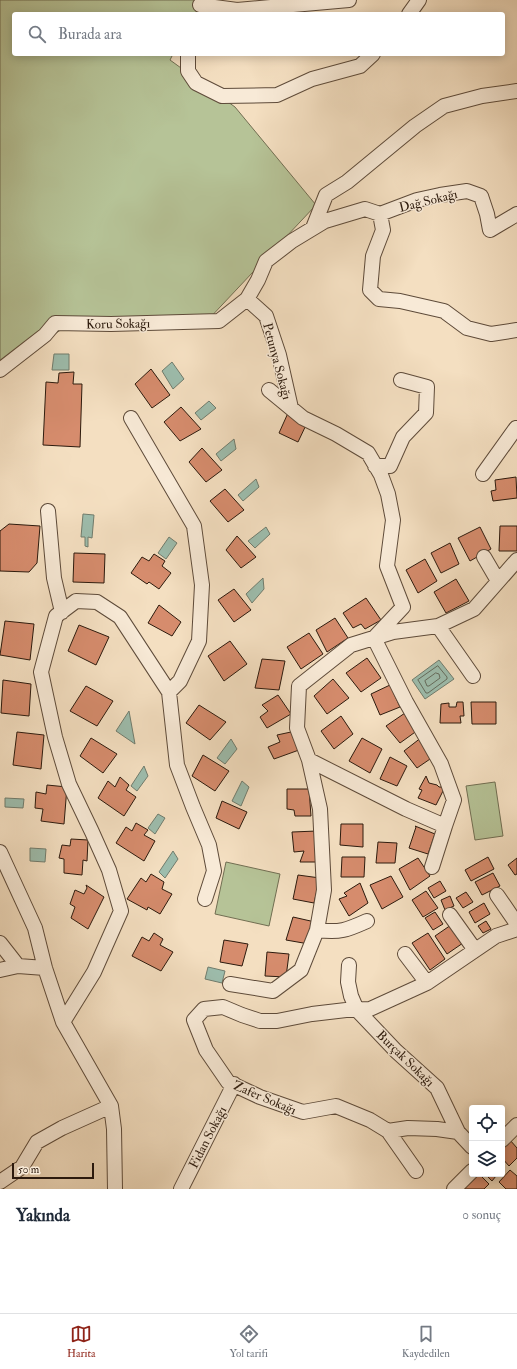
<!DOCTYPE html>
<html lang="tr">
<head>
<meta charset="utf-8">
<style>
	body { margin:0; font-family:"IM FELL Double Pica",serif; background:#f6f6f7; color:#1f2937 }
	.controls { position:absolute; right:12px; bottom:12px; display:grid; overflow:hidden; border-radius:4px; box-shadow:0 2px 10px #0003 }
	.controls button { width:36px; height:36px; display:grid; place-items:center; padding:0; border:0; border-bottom:1px solid #e0e1e3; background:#fff; color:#1f2937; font:20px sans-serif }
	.scale { position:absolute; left:12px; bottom:10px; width:82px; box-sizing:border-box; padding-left:4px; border:2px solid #2c1a0d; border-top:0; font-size:11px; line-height:14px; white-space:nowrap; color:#2c1a0d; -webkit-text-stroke:3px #f8ead7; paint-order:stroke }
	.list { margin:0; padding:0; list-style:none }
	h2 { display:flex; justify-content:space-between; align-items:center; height:52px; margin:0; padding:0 16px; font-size:17px }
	h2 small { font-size:13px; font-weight:400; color:#747a83 }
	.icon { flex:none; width:22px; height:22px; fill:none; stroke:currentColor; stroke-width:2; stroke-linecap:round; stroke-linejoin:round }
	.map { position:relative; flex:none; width:517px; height:1189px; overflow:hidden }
	.search { position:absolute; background:#fff; box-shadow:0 2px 10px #0003; left:12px; right:12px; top:12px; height:44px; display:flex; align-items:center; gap:10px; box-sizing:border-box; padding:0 14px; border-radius:4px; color:#747a83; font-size:15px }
	.sheet { height:124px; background:#fff }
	nav { display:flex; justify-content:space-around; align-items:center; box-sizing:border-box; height:56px; border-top:1px solid #e0e1e3; background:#fff; font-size:11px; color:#747a83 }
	nav a { display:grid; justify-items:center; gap:2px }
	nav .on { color:#8f2418 }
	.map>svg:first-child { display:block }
	.green { fill:#b6c397; stroke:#716e52 }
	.water { fill:#9dbdad; stroke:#707c6d }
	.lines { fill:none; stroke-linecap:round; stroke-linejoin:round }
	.shore { stroke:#646c5d; stroke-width:1 }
	.building { fill:#d68c6d; stroke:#2c1a0d }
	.minor-casing { stroke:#5e4b3a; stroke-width:16 }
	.minor { stroke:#f8ead7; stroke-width:14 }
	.labels { text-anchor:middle; stroke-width:3; stroke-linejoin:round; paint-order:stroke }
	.street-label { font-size:13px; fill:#2c1a0d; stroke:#f8ead7 }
</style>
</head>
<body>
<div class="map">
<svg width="517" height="1189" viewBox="0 0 517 1189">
	<rect width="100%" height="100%" fill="#f4dfc1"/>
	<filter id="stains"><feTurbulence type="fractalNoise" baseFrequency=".005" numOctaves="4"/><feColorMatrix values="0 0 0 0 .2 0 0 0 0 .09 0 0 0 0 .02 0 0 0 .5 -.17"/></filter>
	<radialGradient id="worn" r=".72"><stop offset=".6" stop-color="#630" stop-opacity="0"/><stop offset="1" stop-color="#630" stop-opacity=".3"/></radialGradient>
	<!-- green -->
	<path class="green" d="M0,0H202L195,14H14V54H173L170,60L235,107L316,205L206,322L62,329L0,371Z
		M495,782L503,836L475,840L466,786Z
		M226,862L280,874L269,926L215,914Z"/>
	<!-- water -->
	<path class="water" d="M54,354H69V370H52Z
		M172,362L184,379L173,389L162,371Z
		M209,401L216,408L201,420L195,413Z
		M234,439L236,449L221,461L216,454Z
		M256,479L259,487L243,501L238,495Z
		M83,514L94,515L92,538L88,537V547L85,546V537H81Z
		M266,527L270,534L255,548L248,541Z
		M169,537L177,543L166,559L158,553Z
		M263,578L264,589L252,603L246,594Z
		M439,660L454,679L425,699L412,680Z
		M129,711L135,744L116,731Z
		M231,739L237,749L225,764L217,758Z
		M144,766L148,776L137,791L131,786Z
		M242,781L249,787L241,806L232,801Z
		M5,798L24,799L23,808L5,807Z
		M158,814L165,818L155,834L148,828Z
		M30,848L46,849L45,862L30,861Z
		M173,851L178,859L165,878L159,872Z
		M208,967L225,971L222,983L205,979Z"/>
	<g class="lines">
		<!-- shore -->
		<path class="shore" d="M438,666L447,677V679L428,693H426L418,680Z
			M436,673L439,674L440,678L429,686H427L425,681Z"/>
	</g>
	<!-- building -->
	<path class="building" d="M151,369L170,395L152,408L135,384Z
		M74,372L73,384H82L80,447L43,445L46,382L58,383L59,373Z
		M181,407L201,429L180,441L164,422Z
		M288,413L307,423L298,442L279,433Z
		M202,448L222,470L206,482L189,462Z
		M516,477L517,498L493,501L491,491L496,490L495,480Z
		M225,489L244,510L228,522L210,501Z
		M9,524L40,526L37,563L29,572L0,571V531Z
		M500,526H517V551H499Z
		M480,527L491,549L470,561L458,538Z
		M237,536L256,557L241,568L226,550Z
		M450,543L459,564L441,573L431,553Z
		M74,553L105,554L104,583L73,582Z
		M154,554L165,561L162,566L171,573L159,589L149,582L147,584L131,573L142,557L149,561Z
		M425,559L437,581L418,593L406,570Z
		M456,579L469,601L446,613L434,592Z
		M234,589L251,610L234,622L218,600Z
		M366,598L381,620L365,629L361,624L353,628L343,613Z
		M159,605L181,622L172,636L148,623Z
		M335,618L348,638L327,652L316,630Z
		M5,621L34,624L30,660L0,655Z
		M79,625L109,637L96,665L68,651Z
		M309,633L323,654L301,669L287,647Z
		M230,641L247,664L224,681L208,656Z
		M367,658L381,678L361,692L346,673Z
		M262,659L285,661L279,690L255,688Z
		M333,679L349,698L327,714L314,696Z
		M3,680L31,684L29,716L1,713Z
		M390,685L400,707L380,715L371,694Z
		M86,686L113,701L97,726L70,711Z
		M278,695L291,714L267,728L260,717L268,711L262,705Z
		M457,702H463L464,716H460L461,723H440L441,704L449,703V707H456Z
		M471,702H496V724H472Z
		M199,705L226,722L210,740L186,723Z
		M405,713L418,730L400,743L386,726Z
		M341,716L353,734L334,749L321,731Z
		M17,732L44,735L41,769L13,765Z
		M291,732L299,750L274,759L268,747L280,742L277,735Z
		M422,737L433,757L417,768L404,751Z
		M91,738L117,754L103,773L80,756Z
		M362,738L382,749L370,773L349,761Z
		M203,755L229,771L215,791L192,776Z
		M390,757L407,766L397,786L380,779Z
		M426,776L429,783L437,785L439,787H445L436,805L418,798L422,790L419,789Z
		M120,777L129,785L126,790L136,797L124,816L98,798L108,781L115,787Z
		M47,785L67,787L64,824L41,821L43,809L35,808L36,792L46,794Z
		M287,789H309L311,816H295L294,810L287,809Z
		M222,801L247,812L239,829L216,818Z
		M136,823L148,830L144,835L155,841L144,861L116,843L126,827L132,831Z
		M341,824H363V847L340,845Z
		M415,826L435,834L428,854L409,848L416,827Z
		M317,831L316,862H300L304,851L294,852L292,832Z
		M71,839L88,840L87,861L83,860L82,875L64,873V859L59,858L62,845L70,846Z
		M378,842L397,843L395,863H376Z
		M342,857H365L364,877H341Z
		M488,857L494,869L471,881L465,870Z
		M418,858L430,876L410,890L399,869Z
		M517,858V874L515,875L508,865Z
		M493,873L500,886L482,895L475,882Z
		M151,874L164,882L162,889L172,894L160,914L148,907L147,910L127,899L141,878L146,882Z
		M298,875L320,878L314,903L293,899Z
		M391,876L403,897L382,909L370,885Z
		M440,881L446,891L434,898L428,888Z
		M360,883L368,903L349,916L339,899L347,896L344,893Z
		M86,885L104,897L88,929L71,918L75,907L70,904L75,890L84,894L87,888Z
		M426,891L438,908L423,917L412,900Z
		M466,892L473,902L463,908L456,898Z
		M450,896L454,906L445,910L441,900Z
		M484,903L490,914L475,923L469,912Z
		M435,912L443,924L433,930L425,918Z
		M293,917L315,922L309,944L286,940Z
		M486,921L491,929L483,933L478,926Z
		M451,925L463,943L447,954L435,936Z
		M154,933L163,939L160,945L173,952L161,971L132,956L142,937L149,941Z
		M428,933L445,959L430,970L412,943Z
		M224,940L248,944L242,966L220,962Z
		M267,952L289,954L286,977L265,976Z
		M510,1140L517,1148V1158L509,1166L502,1158V1148Z
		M510,1170L517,1176V1189H506L499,1182Z
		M473,1174H479L489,1184L484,1189H466L462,1185Z
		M485,1174H494L496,1176L492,1181Z"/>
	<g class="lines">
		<!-- minor casing -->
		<g class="minor-casing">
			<path id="minor" d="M200,5L237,10L349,0
				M409,14L419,0
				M188,54V71L196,83L222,96L277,95L312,79L360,66L373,54
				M380,214L417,200L440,195L467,191L481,196L487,214L490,230L517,214
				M313,228L326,195L347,182L415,126L444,106L482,96L517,91
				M247,299L266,316L279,355L291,408
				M0,370L45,335L55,323L111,324L219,321L247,299L258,280L266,261L292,241L325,221L365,209L380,214L383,230L373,256L370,290L379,299L400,301L444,311L467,328L491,334L517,330
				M269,390L303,418L336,434L368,453L381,475L388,494L393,520L387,566L403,607L374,638L406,702L441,764L454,800L445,826
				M131,418L194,526L202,585L199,641L180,681L169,692
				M375,466H390L403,437L426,413L427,387L401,380
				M483,474L516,428L517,429
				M48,511L54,578L62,612
				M484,557L498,581
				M438,626L473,676
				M309,760L406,809L445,826L432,867
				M0,852L35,928L45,968L63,1022L111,1106L114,1129L115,1189
				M497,895L517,924
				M450,915L475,950
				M317,930C340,933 347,930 367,921
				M0,943L18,966
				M405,954L427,983
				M349,965L348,982L351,996L357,1010L396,1051L437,1088L458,1132
				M0,970L18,966L45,968
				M230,984L273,991L301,970L317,930L324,890L320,809L309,760L297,728L299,686L351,645L393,632L438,626L474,609L517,560
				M63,1022L94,972L121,911L109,870L92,832L69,784L55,737L41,672L56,616L76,601L97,602L120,617L169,692L177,765L193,807L209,845L214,871L205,899
				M388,1131L416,1171
				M502,1140L517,1125
				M472,1147L458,1132L437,1129L408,1128L388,1131L370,1120L336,1106L303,1112L260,1097L228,1082L206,1050L194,1020L204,1009L223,1007L242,1015L260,1021H277L312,1014L346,1010L370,1009L427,983L496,936L517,929
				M0,1182L22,1167L37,1142L62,1128L111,1106
				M181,1189L234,1084
				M454,1189L472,1171"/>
		</g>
		<!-- minor -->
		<use href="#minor" class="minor"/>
	</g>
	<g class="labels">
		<!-- street labels -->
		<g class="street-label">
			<text transform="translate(428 200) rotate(-14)" y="5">Dağ Sokağı</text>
			<text transform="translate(118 323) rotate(-1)" y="5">Koru Sokağı</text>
			<text transform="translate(278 361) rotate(75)" y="5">Petunya Sokağı</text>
			<text transform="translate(406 1058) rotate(44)" y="5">Burçak Sokağı</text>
			<text transform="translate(265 1097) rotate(23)" y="5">Zafer Sokağı</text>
			<text transform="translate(207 1137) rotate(-63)" y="5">Fidan Sokağı</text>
		</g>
	</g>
	<rect width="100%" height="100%" filter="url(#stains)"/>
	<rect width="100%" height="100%" fill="url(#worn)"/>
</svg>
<div class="controls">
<button><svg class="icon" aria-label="locate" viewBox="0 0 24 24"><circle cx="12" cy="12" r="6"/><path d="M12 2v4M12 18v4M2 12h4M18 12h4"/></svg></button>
<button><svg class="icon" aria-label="layers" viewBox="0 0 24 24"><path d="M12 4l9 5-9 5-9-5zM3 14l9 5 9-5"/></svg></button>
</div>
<div class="scale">50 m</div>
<div class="search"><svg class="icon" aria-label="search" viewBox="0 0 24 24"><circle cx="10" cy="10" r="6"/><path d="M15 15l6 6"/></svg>Burada ara</div>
</div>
<section class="sheet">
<h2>Yakında<small>0 sonuç</small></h2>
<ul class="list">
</ul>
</section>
<nav>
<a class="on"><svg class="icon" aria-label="map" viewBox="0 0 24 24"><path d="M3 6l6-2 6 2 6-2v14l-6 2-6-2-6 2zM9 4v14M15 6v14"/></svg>Harita</a>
<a><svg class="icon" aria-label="directions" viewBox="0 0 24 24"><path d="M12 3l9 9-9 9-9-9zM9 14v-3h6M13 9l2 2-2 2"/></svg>Yol tarifi</a>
<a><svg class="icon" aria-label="saved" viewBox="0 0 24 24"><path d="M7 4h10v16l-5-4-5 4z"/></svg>Kaydedilen</a>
</nav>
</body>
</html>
